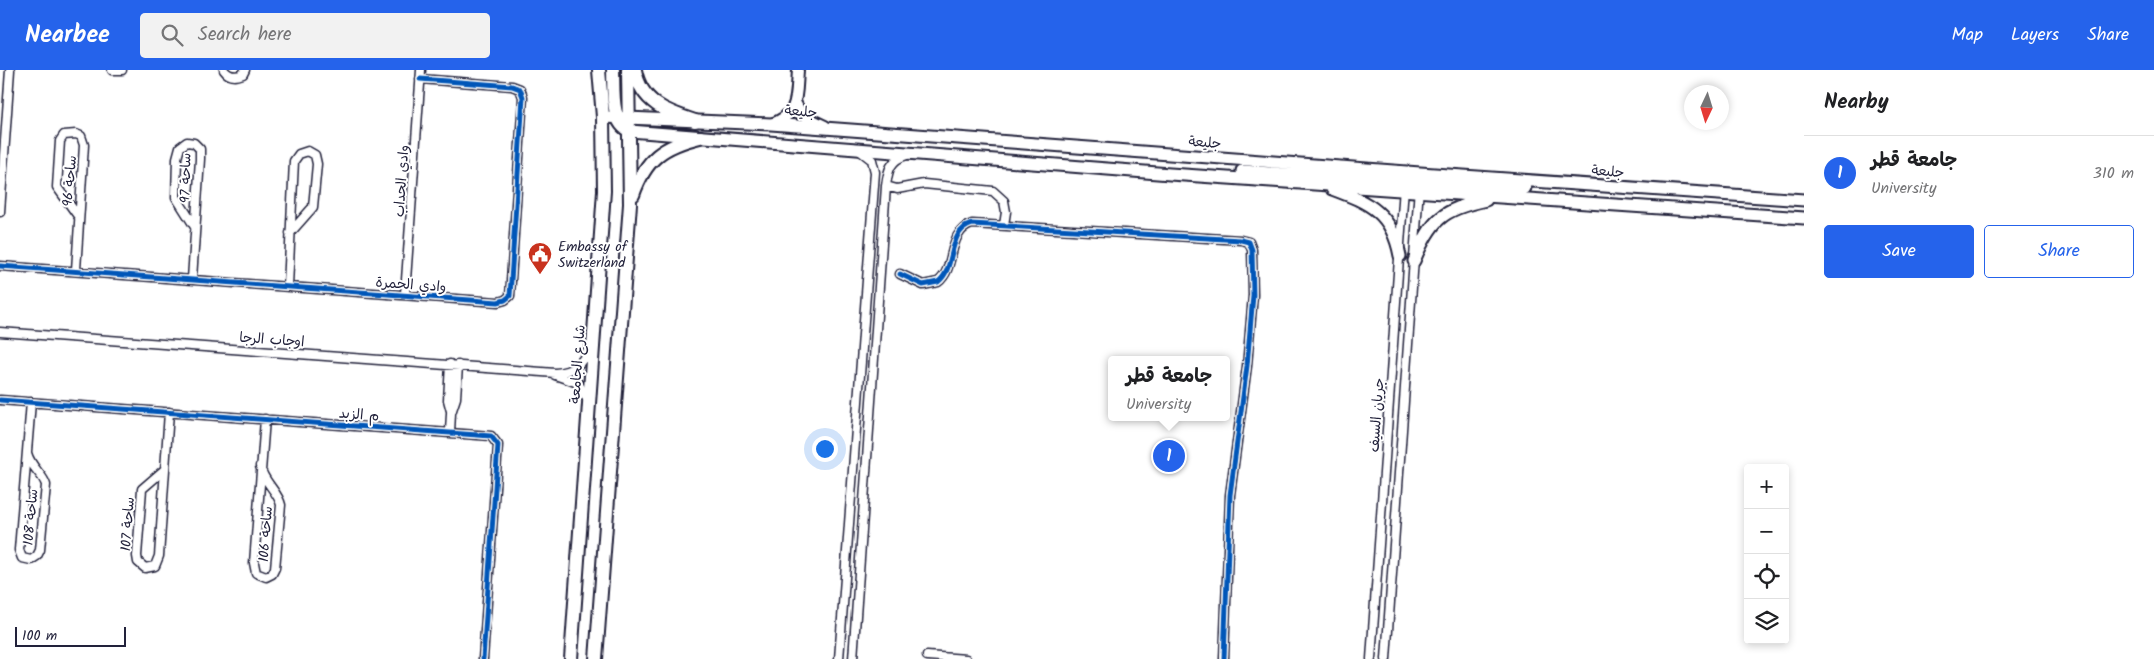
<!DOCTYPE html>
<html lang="en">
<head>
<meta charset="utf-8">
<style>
	body { margin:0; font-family:Kalam,"Playpen Sans Arabic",sans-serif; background:#f2f2f2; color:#202124 }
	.controls { position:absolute; right:15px; bottom:15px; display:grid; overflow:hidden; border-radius:5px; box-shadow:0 2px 8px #0003 }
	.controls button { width:45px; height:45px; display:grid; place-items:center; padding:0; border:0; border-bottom:1px solid #e0e0e0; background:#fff; color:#202124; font:25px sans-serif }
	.compass { position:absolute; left:1684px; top:15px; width:45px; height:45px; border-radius:50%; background:#fff; box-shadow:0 2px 8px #0003; rotate:184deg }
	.scale { position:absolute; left:15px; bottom:12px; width:111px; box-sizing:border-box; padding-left:5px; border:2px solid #22223b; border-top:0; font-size:14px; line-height:18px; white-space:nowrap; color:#22223b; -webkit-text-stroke:4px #fff; paint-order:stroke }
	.you { position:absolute; left:824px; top:378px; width:18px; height:18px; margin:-12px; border:4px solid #fff; border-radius:50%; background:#1a73e8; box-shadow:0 0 0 8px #1a73e833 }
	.badge { display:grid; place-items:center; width:32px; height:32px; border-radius:50%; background:#2563eb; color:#fff; font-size:16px; font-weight:700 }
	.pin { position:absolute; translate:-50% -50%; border:2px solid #fff; box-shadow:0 1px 5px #0006 }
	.popup { position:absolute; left:1108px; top:286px; width:122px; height:65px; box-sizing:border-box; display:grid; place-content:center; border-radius:5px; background:#fff; filter:drop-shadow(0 1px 4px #0005); font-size:16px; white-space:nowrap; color:#757577 }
	.popup b { font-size:19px; color:#202124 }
	.popup::after { content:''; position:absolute; left:50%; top:100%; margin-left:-10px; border:10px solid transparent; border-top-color:#fff }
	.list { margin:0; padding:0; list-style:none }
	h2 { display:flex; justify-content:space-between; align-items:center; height:65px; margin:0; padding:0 20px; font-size:21px }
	h2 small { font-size:16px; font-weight:400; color:#757577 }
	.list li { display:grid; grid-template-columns:32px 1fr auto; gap:15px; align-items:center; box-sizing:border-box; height:75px; padding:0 20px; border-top:1px solid #e0e0e0 }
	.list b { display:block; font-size:19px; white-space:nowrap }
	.list p { margin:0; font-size:16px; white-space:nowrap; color:#757577 }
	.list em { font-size:16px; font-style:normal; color:#757577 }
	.actions { display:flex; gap:10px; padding:15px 20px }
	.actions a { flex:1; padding:11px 0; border:1px solid #2563eb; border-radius:5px; text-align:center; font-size:18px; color:#2563eb }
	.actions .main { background:#2563eb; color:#fff }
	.icon { flex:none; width:28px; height:28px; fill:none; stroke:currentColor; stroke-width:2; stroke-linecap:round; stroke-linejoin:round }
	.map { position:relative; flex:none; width:1804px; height:589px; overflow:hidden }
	header { display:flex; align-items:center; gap:30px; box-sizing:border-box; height:70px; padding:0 25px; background:#2563eb; color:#fff }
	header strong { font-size:24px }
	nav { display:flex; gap:28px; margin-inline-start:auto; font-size:18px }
	.search { width:350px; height:45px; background:#f2f2f2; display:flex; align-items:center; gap:12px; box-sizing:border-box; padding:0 18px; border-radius:5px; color:#757577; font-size:19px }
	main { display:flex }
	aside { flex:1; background:#fff }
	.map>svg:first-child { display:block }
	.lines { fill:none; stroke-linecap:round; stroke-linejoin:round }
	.minor-casing { stroke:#22223b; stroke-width:11 }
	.tertiary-casing { stroke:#22223b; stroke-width:14 }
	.secondary-casing { stroke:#22223b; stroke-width:15 }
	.primary-casing { stroke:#22223b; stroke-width:16 }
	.minor { stroke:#fff; stroke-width:8 }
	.tertiary { stroke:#fff; stroke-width:10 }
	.secondary { stroke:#fff; stroke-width:11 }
	.primary { stroke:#fff; stroke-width:12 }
	.cycleway-casing { stroke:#fff; stroke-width:8 }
	.cycleway { stroke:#0057b8; stroke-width:5 }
	.labels { text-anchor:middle; stroke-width:4; stroke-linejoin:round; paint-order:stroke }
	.street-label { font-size:14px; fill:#22223b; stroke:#fff }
	.poi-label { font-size:14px; fill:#22223b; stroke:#fff; text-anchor:start }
</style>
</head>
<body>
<header>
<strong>Nearbee</strong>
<div class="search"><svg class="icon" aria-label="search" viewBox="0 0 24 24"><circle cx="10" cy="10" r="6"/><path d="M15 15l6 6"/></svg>Search here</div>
<nav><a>Map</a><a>Layers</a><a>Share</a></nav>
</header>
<main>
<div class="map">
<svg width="1804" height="589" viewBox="0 0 1804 589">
	<rect width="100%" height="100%" fill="#fff"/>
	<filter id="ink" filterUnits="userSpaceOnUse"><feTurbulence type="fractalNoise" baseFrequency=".02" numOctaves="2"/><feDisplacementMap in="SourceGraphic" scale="10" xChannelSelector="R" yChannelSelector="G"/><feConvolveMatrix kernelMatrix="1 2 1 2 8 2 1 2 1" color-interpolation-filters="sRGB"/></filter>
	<g filter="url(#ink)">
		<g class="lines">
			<!-- minor casing -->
			<g class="minor-casing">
				<path id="minor" d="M112,0H122
					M224,0C229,7 236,7 243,4L245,0
					M886,116L897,119L924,114L993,121L1004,131L1006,142L1004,155
					M0,142L10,0
					M0,196L498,232L505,230L510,226L523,27L520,19L512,16L420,9
					M76,200L84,75L81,66L76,64L64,65L60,71L57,117L78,146
					M900,204L923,215L938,212C957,198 946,162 972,154L1241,170L1249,172L1252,180L1253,225L1247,296L1230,425L1224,589
					M192,209L200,89V79L194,73L187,72L180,77L177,88L176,127L195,157
					M288,216L294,91L299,84L308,81L315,85L317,94L313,137L290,163
					M405,224L421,0
					M0,262L555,303C573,302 583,294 589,277
					M450,294L448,330L451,341
					M555,305L578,313L587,329
					M0,330L491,366L498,375L483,589
					M450,362L451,343L456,328L458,295
					M27,383C31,398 43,404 46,415L40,480L37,486L31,490L22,488L19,480L31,332
					M260,396C263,412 278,421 281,435L275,498L272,504L266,507L256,503L254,493L265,349
					M164,400L142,419L137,486L138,492L145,498L155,496L159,486L169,342
					M927,586L966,589
					M839,589L875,102L872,90L859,80
					M853,589L886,116C888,100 890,90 907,85
					M1371,589L1404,117
					M1386,589L1419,117"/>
			</g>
			<!-- tertiary casing -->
			<g class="tertiary-casing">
				<path id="tertiary" d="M795,32L802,45L825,56
					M771,54C800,44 796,26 798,0"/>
			</g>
			<!-- secondary casing -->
			<g class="secondary-casing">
				<path id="secondary" d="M603,47L771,54L1420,103L1804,130
					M630,61L1170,104L1804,148
					M1242,101L1404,112L1413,109
					M1332,119C1370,133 1392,143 1400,186
					M1403,120L1407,115L1416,111L1525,118
					M1414,191C1431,150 1442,139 1486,130"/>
			</g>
			<!-- primary casing -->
			<g class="primary-casing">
				<path id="primary" d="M613,0C614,19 610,53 630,61
					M635,0C641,33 667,42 695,51
					M633,125C646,88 663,76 700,67
					M571,589L604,121L603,47L599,0
					M596,589L630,134L628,0"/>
			</g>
			<!-- minor -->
			<use href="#minor" class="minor"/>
			<!-- tertiary -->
			<use href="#tertiary" class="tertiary"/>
			<!-- secondary -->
			<use href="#secondary" class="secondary"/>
			<!-- primary -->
			<use href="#primary" class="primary"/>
			<!-- cycleway casing -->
			<g class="cycleway-casing">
				<path id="cycleway" d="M0,196L498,232L505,230L510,226L523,27L520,19L512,16L420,9
					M900,204L923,215L938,212C957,198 946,162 972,154L1241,170L1249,172L1252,180L1253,225L1247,296L1230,425L1224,589
					M0,330L491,366L498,375L483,589"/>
			</g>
			<!-- cycleway -->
			<use href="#cycleway" class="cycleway"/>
		</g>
	</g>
	<!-- icons -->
	<defs>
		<g id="civic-pin" transform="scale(1.25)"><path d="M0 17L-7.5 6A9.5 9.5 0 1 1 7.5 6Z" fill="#c8321e" stroke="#fff"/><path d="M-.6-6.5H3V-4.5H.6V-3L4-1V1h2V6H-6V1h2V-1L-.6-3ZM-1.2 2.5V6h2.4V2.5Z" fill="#fff"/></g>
	</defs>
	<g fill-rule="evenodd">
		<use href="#civic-pin" x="540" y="184"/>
	</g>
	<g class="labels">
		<!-- street labels -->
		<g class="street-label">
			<text transform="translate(801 41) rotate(4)" y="5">جليعة</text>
			<text transform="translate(1205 72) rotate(4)" y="5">جليعة</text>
			<text transform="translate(1608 101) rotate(4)" y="5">جليعة</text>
			<text transform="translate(185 108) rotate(-89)" y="5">ساحة 97</text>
			<text transform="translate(69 111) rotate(-85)" y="5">ساحة 96</text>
			<text transform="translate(401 111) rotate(-86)" y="5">وادي الحداب</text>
			<text transform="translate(411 214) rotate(4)" y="5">وادي الحمرة</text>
			<text transform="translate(272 269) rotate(4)" y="5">اوجاب الرجا</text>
			<text transform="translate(577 294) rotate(-86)" y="5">شارع الجامعة</text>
			<text transform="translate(359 344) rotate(4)" y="5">م الزبد</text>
			<text transform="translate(1376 345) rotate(-86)" y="5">جريان السيف</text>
			<text transform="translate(30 447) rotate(-85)" y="5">ساحة 108</text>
			<text transform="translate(127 454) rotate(-86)" y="5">ساحة 107</text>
			<text transform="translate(265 464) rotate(-86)" y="5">ساحة 106</text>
		</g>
		<!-- poi labels -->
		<g class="poi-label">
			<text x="558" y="181">Embassy of<tspan x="558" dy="16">Switzerland</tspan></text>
		</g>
	</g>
</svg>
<div class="controls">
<button>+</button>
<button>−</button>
<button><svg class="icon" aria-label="locate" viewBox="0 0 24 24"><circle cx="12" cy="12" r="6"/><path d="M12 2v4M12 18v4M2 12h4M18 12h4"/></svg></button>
<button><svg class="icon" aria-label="layers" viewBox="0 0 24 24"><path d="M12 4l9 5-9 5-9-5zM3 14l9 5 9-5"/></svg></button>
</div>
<svg class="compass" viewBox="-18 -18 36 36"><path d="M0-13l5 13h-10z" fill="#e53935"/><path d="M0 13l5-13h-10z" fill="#757577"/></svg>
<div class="scale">100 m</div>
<div class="you"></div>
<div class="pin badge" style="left:1169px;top:386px">1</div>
<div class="popup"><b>جامعة قطر</b>University</div>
</div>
<aside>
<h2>Nearby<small></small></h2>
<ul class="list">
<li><span class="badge">1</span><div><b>جامعة قطر</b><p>University</p></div><em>310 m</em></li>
</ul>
<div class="actions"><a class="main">Save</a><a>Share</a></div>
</aside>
</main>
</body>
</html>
